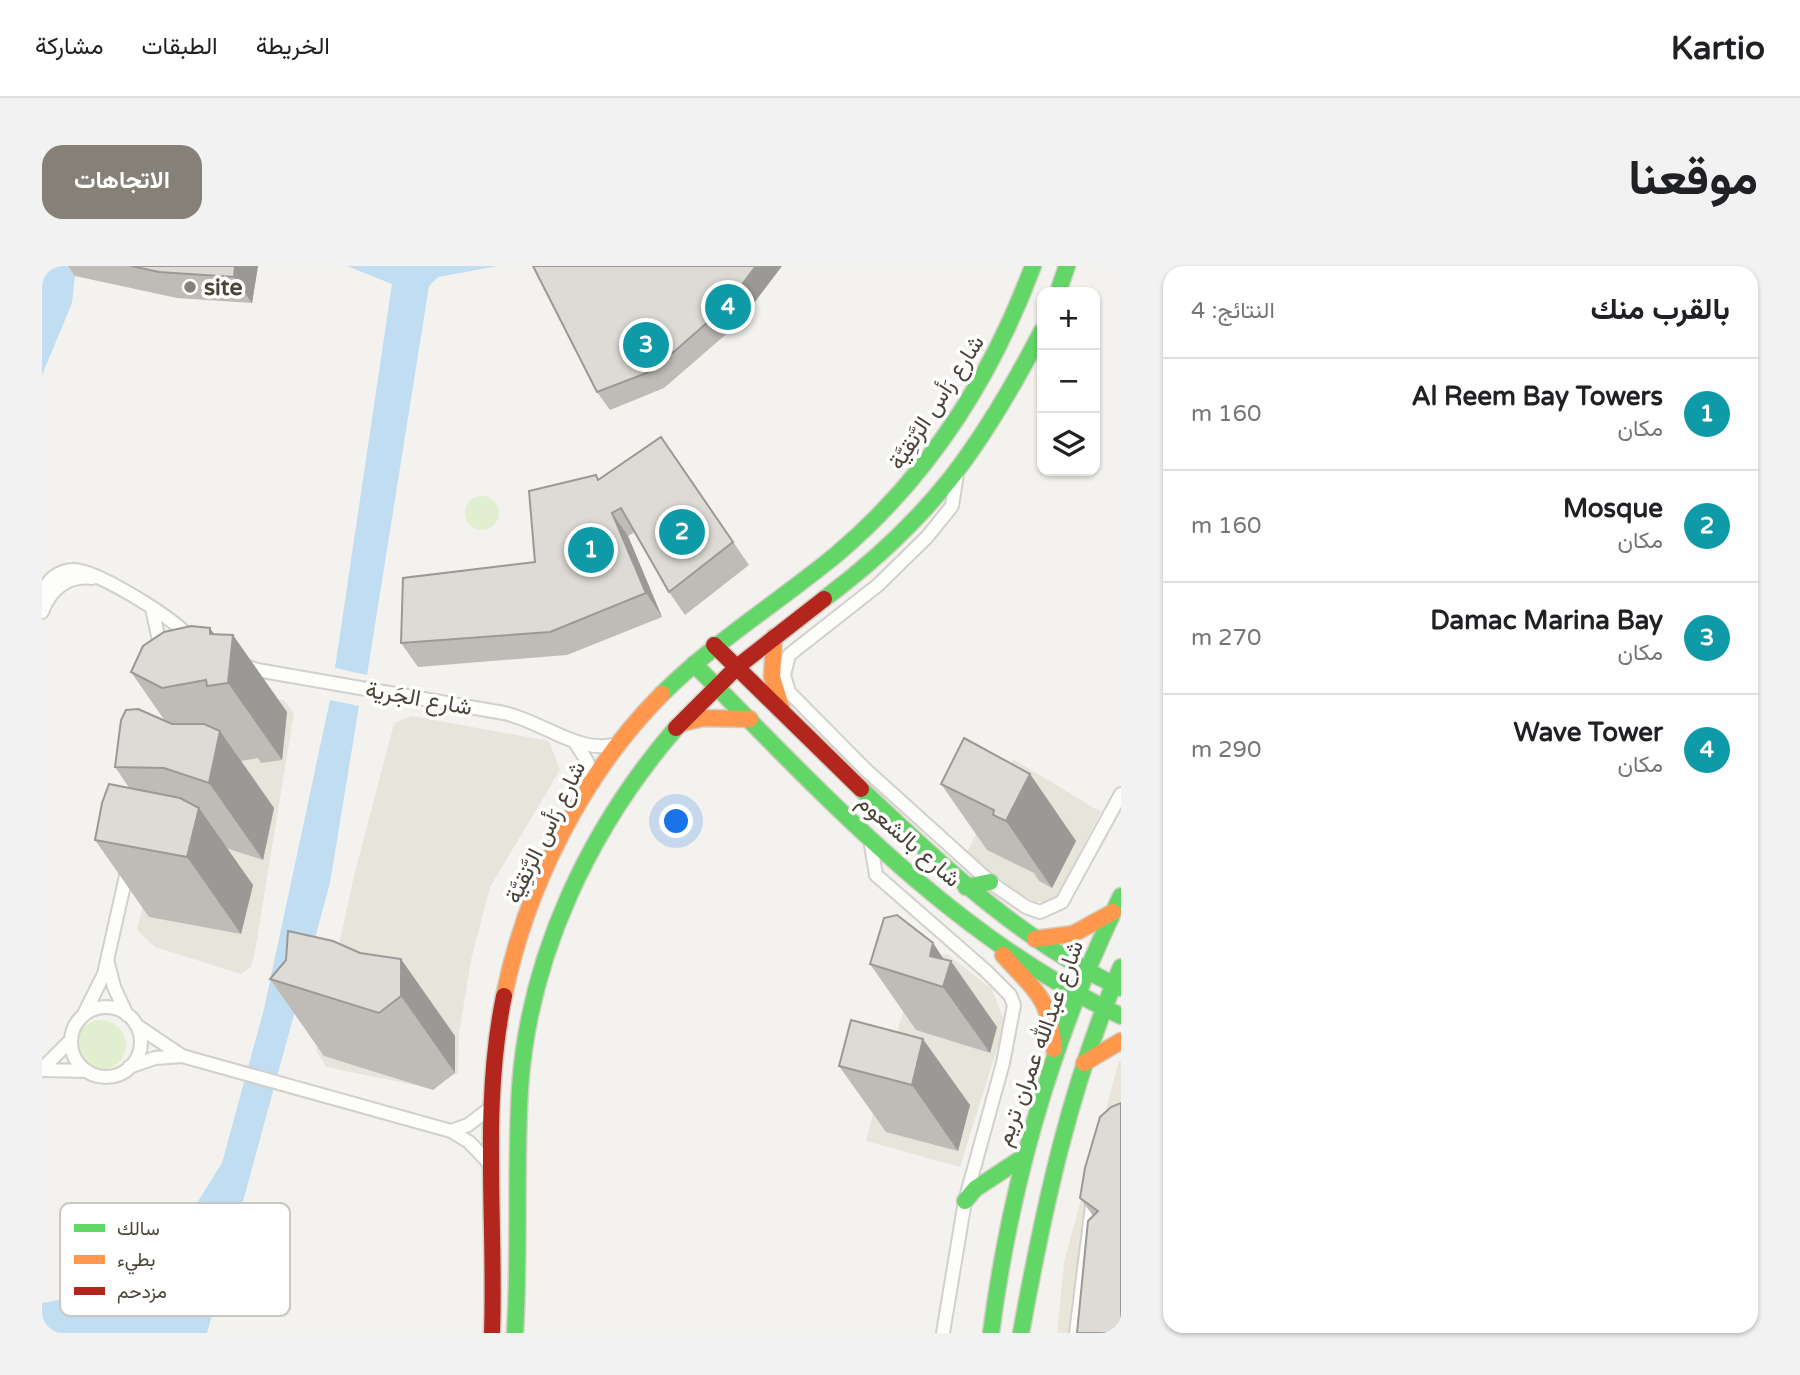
<!DOCTYPE html>
<html lang="ar">
<head>
<meta charset="utf-8">
<style>
	body { margin:0; font-family:"Varela Round",Vazirmatn,sans-serif; background:#f2f2f2; color:#202124; direction:rtl }
	.controls { position:absolute; right:21px; top:21px; display:grid; overflow:hidden; border-radius:14px; box-shadow:0 2px 5px #0004 }
	.controls button { width:63px; height:63px; display:grid; place-items:center; padding:0; border:0; border-bottom:2px solid #e0e0e0; background:#fff; color:#202124; font:35px sans-serif }
	.you { position:absolute; left:635px; top:556px; width:24px; height:24px; margin:-18px; border:5px solid #fff; border-radius:50%; background:#1a73e8; box-shadow:0 0 0 10px #1a73e833 }
	.badge { display:grid; place-items:center; width:46px; height:46px; border-radius:50%; background:#868178; color:#fff; font-size:23px; font-weight:700 }
	.pin { position:absolute; translate:-50% -50%; border:4px solid #fff; box-shadow:0 2px 7px #0006 }
	.list { margin:0; padding:0; list-style:none }
	h2 { display:flex; justify-content:space-between; align-items:center; height:91px; margin:0; padding:0 28px; font-size:30px }
	h2 small { font-size:23px; font-weight:400; color:#757577 }
	.list li { display:grid; grid-template-columns:46px 1fr auto; gap:21px; align-items:center; box-sizing:border-box; height:112px; padding:0 28px; border-top:2px solid #e0e0e0 }
	.list b { display:block; font-size:26px; white-space:nowrap }
	.list p { margin:0; font-size:23px; white-space:nowrap; color:#757577 }
	.list em { font-size:23px; font-style:normal; color:#757577 }
	.icon { flex:none; width:38px; height:38px; fill:none; stroke:currentColor; stroke-width:2; stroke-linecap:round; stroke-linejoin:round }
	.map { position:relative; flex:none; width:1079px; height:1067px; overflow:hidden; direction:ltr; border-radius:21px }
	header { display:flex; align-items:center; gap:42px; box-sizing:border-box; height:98px; padding:0 35px; background:#fff; border-bottom:2px solid #e0e0e0 }
	header strong { font-size:33px }
	nav { display:flex; gap:38px; margin-inline-start:auto; font-size:24px }
	.intro { display:flex; align-items:center; justify-content:space-between; box-sizing:border-box; height:168px; padding:0 42px }
	h1 { margin:0; font-size:49px }
	.button { padding:18px 32px; border-radius:21px; background:#868178; color:#fff; font-size:24px; font-weight:700 }
	main { display:flex; gap:42px; padding:0 42px }
	aside { flex:1; background:#fff; border-radius:21px; box-shadow:0 2px 5px #0004 }
	.map>svg:first-child { display:block }
	.residential { fill:#e7e4dc }
	.education { fill:#eae5da }
	.green { fill:#e1eecf }
	.water { fill:#c0ddf1 }
	.lines { fill:none; stroke-linecap:round; stroke-linejoin:round }
	.street-casing { stroke:#d2d0cb; stroke-width:16 }
	.fast-casing { stroke:#d3cfc5; stroke-width:19 }
	.slow-casing { stroke:#d3cfc5; stroke-width:19 }
	.jam-casing { stroke:#d3cfc5; stroke-width:19 }
	.street { stroke:#fdfdfc; stroke-width:12 }
	.fast { stroke:#63d668; stroke-width:16 }
	.slow { stroke:#ff974d; stroke-width:16 }
	.jam { stroke:#b3261e; stroke-width:16 }
	.wall { fill:#bfbcb8 }
	.shaded-wall { fill:#9b9996 }
	.building { fill:#dedbd6; stroke:#9b9996; stroke-width:2 }
	.poi-dot { fill:#868178; stroke:#fff; stroke-width:2.5 }
	.labels { text-anchor:middle; stroke-width:7; stroke-linejoin:round; paint-order:stroke }
	.poi-label { font-size:23px; font-weight:bold; fill:#4b4439; stroke:#fff; text-anchor:start }
	.street-label { font-size:23px; fill:#4b4439; stroke:#fff }
	.key { fill:#fff; stroke:#c9c7c4; stroke-width:2 }
	.key-label { font-size:19px; fill:#4b4439 }
</style>
</head>
<body>
<header>
<strong>Kartio</strong>
<nav><a>الخريطة</a><a>الطبقات</a><a>مشاركة</a></nav>
</header>
<div class="intro"><h1>موقعنا</h1><a class="button">الاتجاهات</a></div>
<main>
<aside>
<h2>بالقرب منك<small>النتائج: 4</small></h2>
<ul class="list">
<li><span class="badge" style="background:#0f9aa8">1</span><div><b>Al Reem Bay Towers</b><p>مكان</p></div><em>160 m</em></li>
<li><span class="badge" style="background:#0f9aa8">2</span><div><b>Mosque</b><p>مكان</p></div><em>160 m</em></li>
<li><span class="badge" style="background:#0f9aa8">3</span><div><b>Damac Marina Bay</b><p>مكان</p></div><em>270 m</em></li>
<li><span class="badge" style="background:#0f9aa8">4</span><div><b>Wave Tower</b><p>مكان</p></div><em>290 m</em></li>
</ul>
</aside>
<div class="map">
<svg width="1079" height="1067" viewBox="0 0 1079 1067">
	<rect width="100%" height="100%" fill="#f4f2ee"/>
	<!-- residential -->
	<path class="residential" d="M195,429L242,434L252,447L212,691L208,702L199,708L113,681L95,664L144,458Z
		M370,450L507,475L518,504L448,621L429,694L417,768L416,807L387,822L284,801L274,784L312,610L350,465L353,457Z
		M971,493L1059,546L1012,636H993L973,625L925,587Z
		M905,688L950,723L963,757L918,901L824,875L843,800L880,692Z"/>
	<!-- education -->
	<path class="education" d="M1077,795L1079,796V1067H1015L1022,996Z"/>
	<!-- green -->
	<path class="green" d="M423 247a17 17 0 1 1 34 0a17 17 0 1 1-34 0Z
		M34 779a25 25 0 1 1 50 0a25 25 0 1 1-50 0Z"/>
	<!-- water -->
	<path class="water" d="M0,0H34L30,37L0,109Z
		M305,0H456L396,11L387,20L325,409L293,402L350,18Z
		M288,434L317,440L288,617L165,1067H0V1037L23,1033L94,1010L140,961L180,897L222,743Z"/>
	<g class="lines">
		<!-- street casing -->
		<g class="street-casing">
			<path id="street" d="M915,208L910,240L885,271L836,319L747,389L742,409L747,426L824,504L948,616L984,641L998,646L1020,636L1079,528
				M0,329C4,315 16,304 32,304C54,304 130,351 144,368
				M110,342L118,379
				M0,346C8,324 25,309 50,312
				M201,399L215,404L462,447C502,456 537,489 575,478
				M534,478L545,495L550,514
				M828,573L834,609L944,705L968,729L972,739L961,797L923,935L901,1067
				M66,697L72,721L85,749
				M29 776a35 35 0 1 1 70 0a35 35 0 1 1-70 0Z
				M42,748L62,708L86,601
				M94,759L140,790L409,865L427,876L449,899
				M87,801L113,792L140,790
				M0,803L29,774
				M0,804L45,805
				M409,865L426,859L447,843
				M1034,1067L1051,932"/>
		</g>
		<!-- fast casing -->
		<g class="fast-casing">
			<path id="fast" d="M1016,26L1025,0
				M782,333C889,253 939,182 1000,65
				M652,398C781,528 910,671 1079,750
				M620,428C673,375 737,336 795,288C887,210 949,113 991,0
				M819,523C900,599 977,674 1079,722
				M924,621L948,616
				M923,935L933,923L980,892
				M473,1067C478,985 473,904 478,822C487,689 548,562 634,462
				M949,1067C969,913 1011,770 1079,630
				M979,1067C1002,941 1028,819 1079,701"/>
		</g>
		<!-- slow casing -->
		<g class="slow-casing">
			<path id="slow" d="M732,371L730,411L740,444
				M641,457L661,452L708,453
				M993,673L1031,668L1071,646
				M961,689C995,727 1007,730 1012,783
				M462,730C484,621 541,507 620,428
				M1042,797L1079,775"/>
		</g>
		<!-- jam casing -->
		<g class="jam-casing">
			<path id="jam" d="M672,379L819,523
				M634,462L695,401L782,333
				M450,1067C454,955 439,841 462,730"/>
		</g>
		<!-- street -->
		<use href="#street" class="street"/>
		<!-- fast -->
		<use href="#fast" class="fast"/>
		<!-- slow -->
		<use href="#slow" class="slow"/>
		<!-- jam -->
		<use href="#jam" class="jam"/>
	</g>
	<!-- wall -->
	<path class="wall" d="M26,0H216L210,37L135,32L33,10Z
		M740,0L696,58L622,122L568,144L555,126Z
		M619,171L707,299L643,349L627,326L593,266L586,270L620,351L525,389L376,401L359,377L493,296L557,213Z
		M172,368L245,446L240,494L219,497L216,492L199,495L232,542L221,594L184,582L211,619L199,668L107,651L53,574L88,523L73,501L123,455L89,406Z
		M988,508L1034,575L1010,622L997,615L992,607L945,584L899,518Z
		M291,675L413,770V807L391,824L282,790L228,713Z
		M891,677L902,694L955,761L948,787L874,764L828,698Z
		M809,754L928,839L916,885L844,866L797,800Z
		M1079,837V1067L1051,950L1038,932Z"/>
	<!-- shaded-wall -->
	<path class="shaded-wall" d="M193,0H216L210,37L192,11Z
		M714,0H740L696,58L683,41Z
		M570,247L586,270L620,351L604,327Z
		M168,362L189,392L191,369L245,446L240,494L186,417L168,368Z
		M178,465L232,542L221,594L167,517Z
		M988,508L1034,575L1010,622L964,555Z
		M157,542L211,619L199,668L145,591Z
		M891,677L907,701L909,695L955,761L948,787L901,721L888,690Z
		M359,693L413,770V807L359,730Z
		M881,773L928,839L916,885L870,819Z"/>
	<!-- building -->
	<path class="building" d="M89,0H193L192,11L117,6Z
		M491,0H714L683,41L610,105L555,126Z
		M619,171L691,276L627,326L579,242L570,247L604,327L508,366L359,377L361,312L493,296L487,225L554,209L556,214Z
		M149,360L168,362V368L191,369L186,417L165,420L164,414L120,422L89,406L101,380L122,366Z
		M96,443L130,458H162L178,465L167,517L122,502L73,501L79,454L84,444Z
		M922,472L988,508L964,555L951,549L952,544L899,518Z
		M67,518L138,532L157,542L145,591L53,574L60,537Z
		M855,649L891,677L888,690L909,695L901,721L828,698L842,652Z
		M246,665L291,675L318,687L359,693V730L337,747L228,713L244,694Z
		M809,754L881,773L870,819L797,800Z
		M1079,837V1067H1035L1046,955L1056,945L1038,932L1043,902L1058,851L1069,841Z"/>
	<!-- markers -->
	<circle class="poi-dot" cx="148" cy="21" r="7"/>
	<g class="labels">
		<!-- poi labels -->
		<g class="poi-label">
			<text x="162" y="29">site</text>
		</g>
		<!-- street labels -->
		<g class="street-label">
			<text transform="translate(894 136) rotate(-57)" y="8">شارع رَأس الرَّنقِيَّة</text>
			<text transform="translate(377 432) rotate(10)" y="8">شارع الجَرية</text>
			<text transform="translate(503 566) rotate(-64)" y="8">شارع رَأس الرَّنقِيَّة</text>
			<text transform="translate(867 574) rotate(41)" y="8">شارع بالشعوم</text>
			<text transform="translate(997 777) rotate(-70)" y="8">شارع عبدالله عمران تريم</text>
		</g>
	</g>
	<!-- legend -->
	<rect x="18" y="937" width="230" height="113" rx="10" class="key"/>
	<rect x="32" y="958" width="31" height="8" fill="#63d668"/>
	<rect x="32" y="989" width="31" height="9" fill="#ff974d"/>
	<rect x="32" y="1021" width="31" height="8" fill="#b3261e"/>
	<g class="key-label">
		<text x="75" y="969">سالك</text>
		<text x="75" y="1000">بطيء</text>
		<text x="75" y="1032">مزدحم</text>
	</g>
</svg>
<div class="controls">
<button>+</button>
<button>−</button>
<button><svg class="icon" aria-label="layers" viewBox="0 0 24 24"><path d="M12 4l9 5-9 5-9-5zM3 14l9 5 9-5"/></svg></button>
</div>
<div class="you"></div>
<div class="pin badge" style="left:549px;top:284px;background:#0f9aa8">1</div>
<div class="pin badge" style="left:640px;top:266px;background:#0f9aa8">2</div>
<div class="pin badge" style="left:604px;top:79px;background:#0f9aa8">3</div>
<div class="pin badge" style="left:686px;top:41px;background:#0f9aa8">4</div>
</div>
</main>
</body>
</html>
